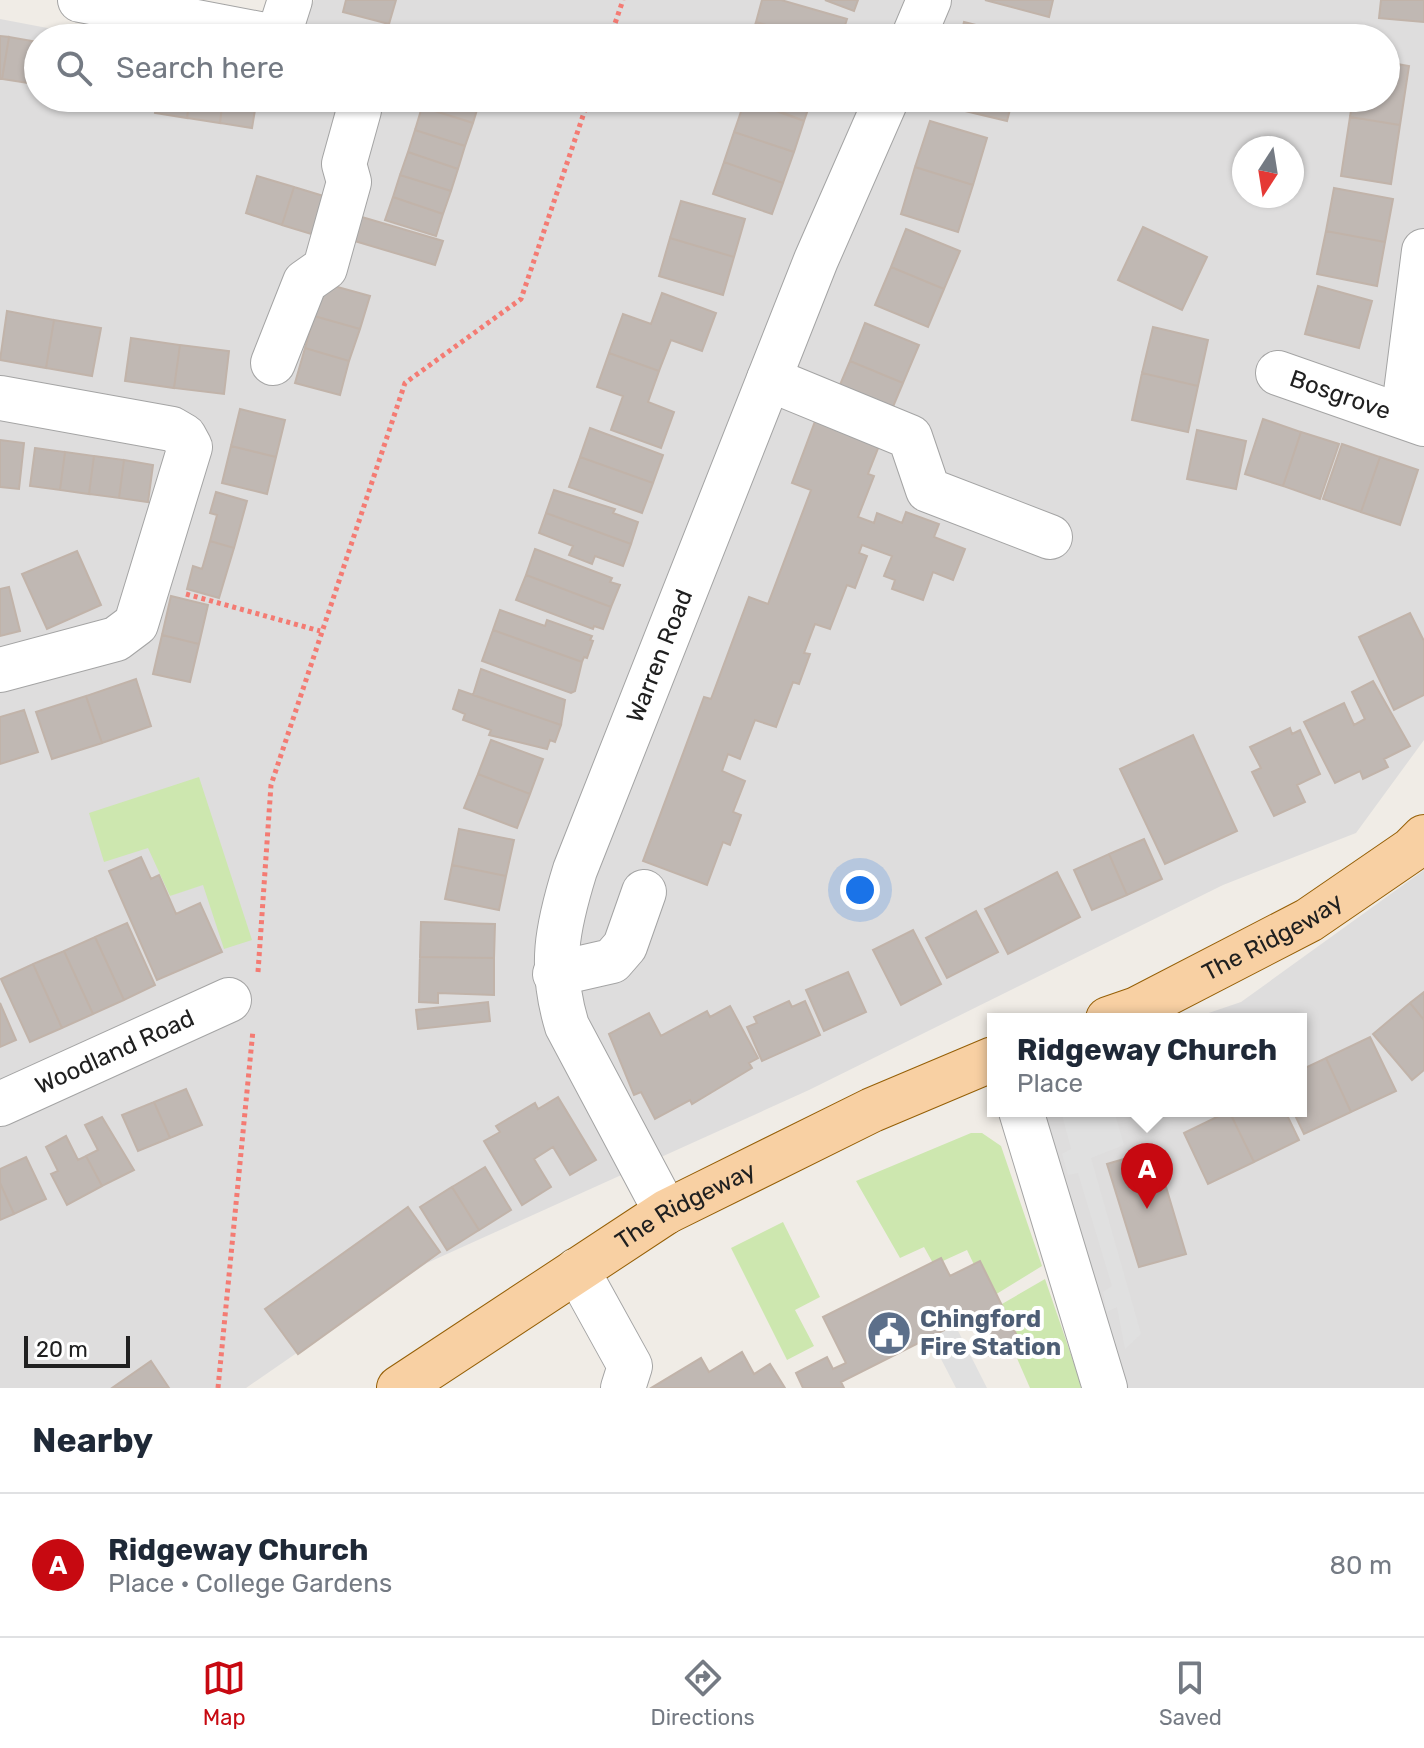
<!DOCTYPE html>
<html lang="en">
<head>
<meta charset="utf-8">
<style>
	body { margin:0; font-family:Rubik,sans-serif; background:#f2f2f3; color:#1f2937 }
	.compass { position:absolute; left:1232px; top:136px; width:72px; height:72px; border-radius:50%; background:#fff; box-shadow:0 2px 6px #0004; rotate:192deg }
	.scale { position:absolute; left:24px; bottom:20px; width:106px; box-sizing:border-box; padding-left:8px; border:4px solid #202020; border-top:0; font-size:22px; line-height:28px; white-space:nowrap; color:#202020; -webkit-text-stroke:6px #fff; paint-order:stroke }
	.you { position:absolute; left:860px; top:890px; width:28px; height:28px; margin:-20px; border:6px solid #fff; border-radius:50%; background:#1a73e8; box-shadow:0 0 0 12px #1a73e833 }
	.badge { display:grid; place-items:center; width:52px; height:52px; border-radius:50%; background:#c70911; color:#fff; font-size:26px; font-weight:700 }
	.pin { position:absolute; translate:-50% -66px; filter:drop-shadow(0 2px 4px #0008) }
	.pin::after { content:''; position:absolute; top:42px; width:28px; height:24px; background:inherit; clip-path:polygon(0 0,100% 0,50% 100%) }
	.popup { position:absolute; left:987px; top:1013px; width:320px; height:104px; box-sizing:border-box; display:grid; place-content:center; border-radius:0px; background:#fff; filter:drop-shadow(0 2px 6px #0005); font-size:26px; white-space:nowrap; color:#747a83 }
	.popup b { font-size:30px; color:#1f2937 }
	.popup::after { content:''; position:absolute; left:50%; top:100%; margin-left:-16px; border:16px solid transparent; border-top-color:#fff }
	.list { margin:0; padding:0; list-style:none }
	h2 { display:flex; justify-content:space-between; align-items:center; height:104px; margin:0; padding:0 32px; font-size:34px }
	h2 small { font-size:26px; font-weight:400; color:#747a83 }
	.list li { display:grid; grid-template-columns:52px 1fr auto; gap:24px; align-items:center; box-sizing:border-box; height:144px; padding:0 32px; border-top:2px solid #e0e1e3 }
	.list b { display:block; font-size:30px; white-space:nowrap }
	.list p { margin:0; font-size:26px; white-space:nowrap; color:#747a83 }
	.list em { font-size:26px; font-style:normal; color:#747a83 }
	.icon { flex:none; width:44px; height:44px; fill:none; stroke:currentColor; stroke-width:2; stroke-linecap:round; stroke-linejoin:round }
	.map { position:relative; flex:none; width:1424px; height:1388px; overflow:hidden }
	.search { position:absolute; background:#fff; box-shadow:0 2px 6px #0004; left:24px; right:24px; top:24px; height:88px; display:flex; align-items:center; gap:20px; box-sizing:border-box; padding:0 28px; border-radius:44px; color:#747a83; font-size:30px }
	.sheet { height:248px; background:#fff }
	nav { display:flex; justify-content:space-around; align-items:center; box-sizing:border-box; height:112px; border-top:2px solid #e0e1e3; background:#fff; font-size:22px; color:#747a83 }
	nav a { display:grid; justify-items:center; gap:4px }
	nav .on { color:#c70911 }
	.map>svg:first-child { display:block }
	.residential { fill:#dedddd; fill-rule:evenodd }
	.grass { fill:#cde7af }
	.parking { fill:#e0e0e0 }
	.building { fill:#c0b8b3; stroke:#c1b3a9; stroke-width:2 }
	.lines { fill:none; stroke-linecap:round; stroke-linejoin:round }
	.minor-casing { stroke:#a4a4a4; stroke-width:46 }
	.major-casing { stroke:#955f06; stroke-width:46 }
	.path { stroke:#f47b73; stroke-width:5; stroke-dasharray:4 4; stroke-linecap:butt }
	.minor { stroke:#fff; stroke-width:44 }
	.major { stroke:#f8d0a3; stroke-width:44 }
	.labels { text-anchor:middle; stroke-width:8; stroke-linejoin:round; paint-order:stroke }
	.street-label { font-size:24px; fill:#202020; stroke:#fff }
	.service-label { font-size:24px; font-weight:bold; fill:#4e5e75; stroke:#fff; text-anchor:start }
</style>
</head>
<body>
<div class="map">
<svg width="1424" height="1388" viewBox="0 0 1424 1388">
	<rect width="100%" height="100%" fill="#f0ece6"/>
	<!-- residential -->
	<path class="residential" d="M314,0H1424V740L1356,833L1223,885L809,1090L427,1263L246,1388H0V19L100,38H38V98H1386V38H297ZM1244,148H1292V196H1244Z
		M1424,870V1388H1123L1041,1111H1301V1019H1191L1241,1002Z"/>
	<!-- grass -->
	<path class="grass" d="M199,777L252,940L224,949L203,885L170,896L148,848L104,862L89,813Z
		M971,1133H982L1001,1146L1042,1266L990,1298L967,1250L934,1265L924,1247L900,1258L856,1181Z
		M783,1222L820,1297L795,1310L814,1346L787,1360L731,1248Z
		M1045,1279L1079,1378L1081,1388H1030L995,1308Z"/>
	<!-- parking -->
	<path class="parking" d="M1064,1111H1114L1124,1145L1091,1158L1141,1334L1125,1349L1117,1307L1107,1312L1103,1292L1112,1286L1078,1173L1068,1175L1062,1154L1071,1149L1063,1118Z
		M950,1315L987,1388H956L925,1328Z"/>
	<!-- building -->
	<path class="building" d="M346,0H396L389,24L343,12Z
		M762,0H781L847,19L841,38H812L756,22Z
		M825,0H858L854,11Z
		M985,0H1053L1049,17Z
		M1381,0H1424V22L1379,18Z
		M756,22L812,38H751Z
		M964,22L1028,38H960Z
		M0,36L9,37L2,79H0Z
		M9,37L38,42L35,84L2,79Z
		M1386,62L1409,66L1400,125L1350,117L1353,98H1386Z
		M111,98H144L143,106Z
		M157,98H190L187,118L155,113Z
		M190,98H223L220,123L187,118Z
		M223,98H257L252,128L220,123Z
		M425,98H473L480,100L473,123L422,107Z
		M746,98H812L804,121Z
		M945,98H1013L1007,121L944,106Z
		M745,100L804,121L794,152L734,132Z
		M422,107L473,123L465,146L415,130Z
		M1350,117L1400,125L1391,184L1341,176Z
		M930,121L987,138L973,185L915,167Z
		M415,130L465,146L458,169L408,152Z
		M734,132L794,152L783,183L724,162Z
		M408,152L458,169L451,191L400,175Z
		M724,162L783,183L772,214L713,194Z
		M915,167L973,185L958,232L901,214Z
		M400,175L451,191L443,214L393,197Z
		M257,176L294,187L282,225L246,213Z
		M294,187L330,198L318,236L282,225Z
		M1334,188L1393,199L1385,242L1326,231Z
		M393,197L443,214L436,236L385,220Z
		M681,201L745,219L734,257L670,238Z
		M355,215L443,241L435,265L348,239Z
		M1143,227L1207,257L1182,310L1118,280Z
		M906,229L960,251L944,289L891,267Z
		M1326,231L1385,242L1377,286L1317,274Z
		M670,238L734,257L723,295L659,276Z
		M891,267L944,289L928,327L875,305Z
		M323,283L370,296L360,329L314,316Z
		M1318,286L1372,301L1359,348L1305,334Z
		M662,293L716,313L702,351L671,340L659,371L609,353L623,314L651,324Z
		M7,311L54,320L46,368L0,360Z
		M314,316L360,329L349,361L305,348Z
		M54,320L101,328L92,376L46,368Z
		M865,323L919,345L903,383L850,361Z
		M1153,327L1208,340L1198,386L1142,373Z
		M131,338L180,345L174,388L125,381Z
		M180,345L229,351L224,394L174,388Z
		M305,348L349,361L340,395L295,383Z
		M609,353L659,371L648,402L674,412L661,448L611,430L623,396L597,387Z
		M850,361L903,383L887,421L834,399Z
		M1142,373L1198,386L1188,432L1132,420Z
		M820,408L884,433L868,474L874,476L858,517L874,523L877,513L902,523L906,512L939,524L934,537L965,549L953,580L933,572L923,600L892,589L895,580L884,576L892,556L862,545L859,553L867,556L855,588L847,585L830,629L815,624L804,653L810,654L799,684L793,682L776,727L755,720L740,759L728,754L722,771L745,781L733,812L741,815L730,845L723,842L707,885L643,861L704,697L711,699L749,597L768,604L811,490L792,483Z
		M240,409L285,420L276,457L231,446Z
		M1263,419L1301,432L1283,486L1245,474Z
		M590,428L663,455L653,483L580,457Z
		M1197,430L1246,441L1236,489L1187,479Z
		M1301,432L1339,444L1320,499L1283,486Z
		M0,440L24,443L19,489L0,487Z
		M1342,444L1380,457L1361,512L1323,499Z
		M231,446L276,457L267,494L222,483Z
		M35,448L65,452L60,490L30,486Z
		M65,452L94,456L89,494L60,490Z
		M94,456L124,460L119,498L89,494Z
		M580,457L653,483L642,513L569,487Z
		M1380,457L1418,470L1400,525L1361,512Z
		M124,460L153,465L148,502L119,498Z
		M554,490L615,509L613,513L638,522L631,544L546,513Z
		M216,492L247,501L234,548L210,541L217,515L210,513Z
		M546,513L631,544L623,566L595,556L592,564L569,555L573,546L539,533Z
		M210,541L234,548L219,598L187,589L193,566L202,569Z
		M535,549L612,578L610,582L620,585L611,607L526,575Z
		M77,551L101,605L47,629L22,574Z
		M526,575L611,607L603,629L594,626L593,629L516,600Z
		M9,587L20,631L0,636V589Z
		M171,596L208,605L199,644L162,635Z
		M500,610L545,626L547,620L592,636L590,640L593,641L587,658L584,657L582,662L493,630Z
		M1410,613L1424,641V695L1394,710L1359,637Z
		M493,630L582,662L575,691L571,693L482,661Z
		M162,635L199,644L190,682L153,674Z
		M481,669L565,700L561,725L473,695Z
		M136,679L151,726L102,743L86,696Z
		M1373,681L1410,746L1384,759L1388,767L1363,779L1360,771L1335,783L1304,722L1344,703L1354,725L1365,719L1352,692Z
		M459,690L561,725L555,742L550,740L547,749L489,735L491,730L463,720L465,714L453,709Z
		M86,696L102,743L52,759L36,712Z
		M24,710L38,752L0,764V717Z
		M1290,728L1292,734L1300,730L1320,774L1297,785L1305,802L1274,816L1252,772L1261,768L1250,747Z
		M1193,735L1237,831L1165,864L1120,769Z
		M491,740L543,759L530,794L478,774Z
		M478,774L530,794L517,828L464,808Z
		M459,829L514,840L506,876L452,865Z
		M1144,839L1162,879L1127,895L1109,854Z
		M1109,854L1127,895L1092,910L1074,870Z
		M141,857L151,879L159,875L176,914L200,903L222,952L157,980L109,871Z
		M452,865L506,876L499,910L445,899Z
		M1057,872L1080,917L1008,954L985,909Z
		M976,911L998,952L947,978L926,938Z
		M421,922L495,924L494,958L420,957Z
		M127,923L155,985L124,1000L95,937Z
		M913,930L941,984L901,1005L873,950Z
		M95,937L124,1000L93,1014L64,951Z
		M64,951L93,1014L62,1028L33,964Z
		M420,957L494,958V995L438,993V1003L419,1002Z
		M33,964L62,1028L30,1042L1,979Z
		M848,972L866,1012L824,1031L806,990Z
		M1424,992V1020L1410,1003Z
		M789,1001L792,1007L805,1001L820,1035L762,1061L747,1027L757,1023L754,1017Z
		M488,1002L490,1021L418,1029L416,1010Z
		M0,1003L16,1040L0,1047Z
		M1410,1003L1424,1020V1070L1412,1080L1373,1034Z
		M730,1006L758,1058L749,1063L752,1068L692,1104L690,1100L655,1119L641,1092L634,1095L609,1034L649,1013L661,1036L707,1011L710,1017Z
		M1370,1037L1396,1091L1351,1112L1326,1058Z
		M1326,1058L1351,1112L1304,1134L1293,1111H1301V1070Z
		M186,1089L202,1125L170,1138L154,1102Z
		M558,1097L596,1160L570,1175L553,1147L534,1159L551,1187L522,1205L484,1141L500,1132L496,1126L535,1103L538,1109Z
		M154,1102L170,1138L138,1151L122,1115Z
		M1229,1111L1254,1162L1208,1184L1184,1133Z
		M1229,1111H1285L1299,1140L1254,1162Z
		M102,1117L134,1170L102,1186L86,1156L98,1150L85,1125Z
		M66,1136L78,1160L86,1156L102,1186L67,1205L51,1174L58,1171L46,1147Z
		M1155,1150L1186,1254L1139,1267L1107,1164Z
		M26,1157L46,1199L14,1214L0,1183V1169Z
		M485,1167L511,1210L479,1230L452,1187Z
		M0,1183L14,1214L0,1220Z
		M452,1187L479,1230L447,1250L420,1207Z
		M408,1207L440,1252L298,1354L265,1309Z
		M941,1258L950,1276L980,1261L1019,1340L987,1356L968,1318L841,1382L844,1388H803L796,1373L827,1357L833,1369L846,1363L823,1317Z
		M742,1352L754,1374L770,1364L785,1388H651L701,1358L709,1372Z
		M151,1361L169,1388H112Z"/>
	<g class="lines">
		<!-- minor casing -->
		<g class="minor-casing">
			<g id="minor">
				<path d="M80,0L265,35L275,33"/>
				<path d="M275,33L283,22L290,0"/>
				<path d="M913,38L929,0"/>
				<path d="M273,363L305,282L325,268L349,182L344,164L359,110L356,98"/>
				<path id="s1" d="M1278,373L1424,424"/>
				<path d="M769,379L910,437L928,490L1050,537"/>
				<path d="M0,398L172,429L184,436L190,447L136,624L116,639L0,670"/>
				<path d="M1403,416L1424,251"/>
				<path d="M555,974L612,961L625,946L644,892"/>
				<path id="s2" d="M0,1104L229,1000"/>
				<path d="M1021,1111L1105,1388"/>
				<path id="s3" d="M666,1212L567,1026C549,967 557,928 575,870L816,260L887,98"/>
				<path d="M577,1270L630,1366L623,1388"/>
			</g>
		</g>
		<!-- major casing -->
		<g class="major-casing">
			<g id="major">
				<path id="s4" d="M1108,1019L1137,1009L1309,920L1411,850L1424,837"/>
				<path id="s5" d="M399,1388L666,1212L872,1110L993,1059"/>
			</g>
		</g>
		<!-- path -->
		<path class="path" d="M610,38L623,0
			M186,594L320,631
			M258,972L271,785L405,383L521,299L589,98
			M218,1388L253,1030"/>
		<!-- minor -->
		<use href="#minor" class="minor"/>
		<!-- major -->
		<use href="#major" class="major"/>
	</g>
	<!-- icons -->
	<defs>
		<g id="civic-disc" transform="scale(2.3)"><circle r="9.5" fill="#5c6f8a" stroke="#fff"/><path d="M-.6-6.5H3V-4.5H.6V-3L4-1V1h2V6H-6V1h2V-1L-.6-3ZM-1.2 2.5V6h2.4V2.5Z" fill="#fff"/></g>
	</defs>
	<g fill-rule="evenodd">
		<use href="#civic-disc" x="889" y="1333"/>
	</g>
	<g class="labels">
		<!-- street labels -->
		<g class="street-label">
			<text dy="8" stroke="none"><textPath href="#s1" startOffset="66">Bosgrove</textPath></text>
			<text dy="8" stroke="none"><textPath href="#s3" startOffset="600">Warren Road</textPath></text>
			<text dy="8" stroke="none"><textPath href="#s4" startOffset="184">The Ridgeway</textPath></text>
			<text dy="8" stroke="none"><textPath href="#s2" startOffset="126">Woodland Road</textPath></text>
			<text dy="8" stroke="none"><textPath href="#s5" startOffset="340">The Ridgeway</textPath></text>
		</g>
		<!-- service labels -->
		<g class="service-label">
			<text x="920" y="1327">Chingford<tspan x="920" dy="28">Fire Station</tspan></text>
		</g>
	</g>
</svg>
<svg class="compass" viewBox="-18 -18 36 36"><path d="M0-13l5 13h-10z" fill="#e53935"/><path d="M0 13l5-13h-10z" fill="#747a83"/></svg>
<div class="scale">20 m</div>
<div class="you"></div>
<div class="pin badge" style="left:1147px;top:1209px">A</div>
<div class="popup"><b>Ridgeway Church</b>Place</div>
<div class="search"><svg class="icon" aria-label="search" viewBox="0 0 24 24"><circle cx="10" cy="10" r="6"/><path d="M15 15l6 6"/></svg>Search here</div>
</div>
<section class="sheet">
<h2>Nearby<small></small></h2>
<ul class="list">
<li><span class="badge">A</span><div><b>Ridgeway Church</b><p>Place · College Gardens</p></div><em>80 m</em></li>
</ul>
</section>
<nav>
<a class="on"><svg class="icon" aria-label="map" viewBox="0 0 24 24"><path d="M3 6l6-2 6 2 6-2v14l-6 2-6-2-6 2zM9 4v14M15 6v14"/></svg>Map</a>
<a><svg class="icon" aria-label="directions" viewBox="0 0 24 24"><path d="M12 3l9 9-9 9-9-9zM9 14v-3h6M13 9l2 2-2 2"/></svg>Directions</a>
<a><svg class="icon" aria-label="saved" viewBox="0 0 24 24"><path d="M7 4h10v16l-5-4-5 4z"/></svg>Saved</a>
</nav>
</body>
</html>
